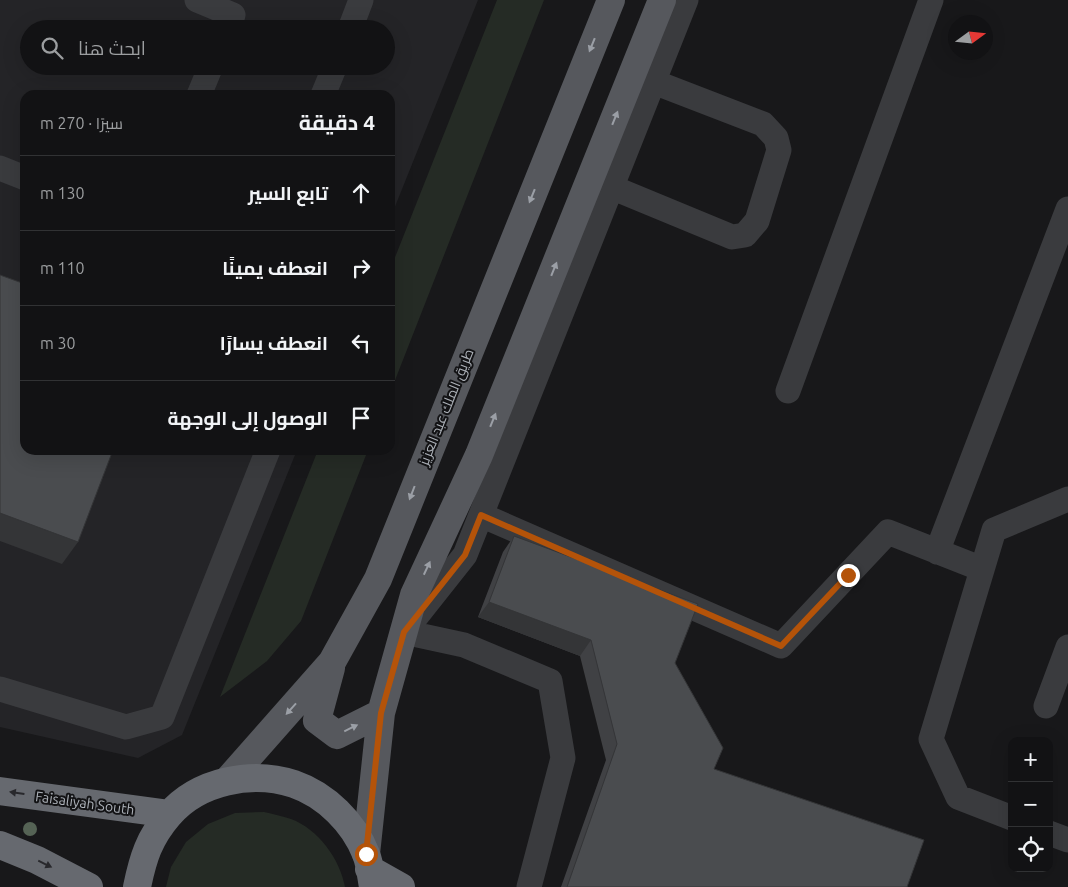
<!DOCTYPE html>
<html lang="ar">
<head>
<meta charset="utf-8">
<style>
	body { margin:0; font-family:Ubuntu,Cairo,sans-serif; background:#1b1b1d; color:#f1f3f6; direction:rtl }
	.controls { position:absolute; right:15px; bottom:15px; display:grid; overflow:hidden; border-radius:10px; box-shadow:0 5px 20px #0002 }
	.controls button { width:45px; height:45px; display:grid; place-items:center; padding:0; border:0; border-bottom:1px solid #313234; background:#121214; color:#f1f3f6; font:25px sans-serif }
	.compass { position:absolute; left:948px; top:15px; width:45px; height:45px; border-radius:50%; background:#121214; box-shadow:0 5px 20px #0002; rotate:75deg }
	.stop { position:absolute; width:15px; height:15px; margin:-11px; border:4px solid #b45309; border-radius:50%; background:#fff }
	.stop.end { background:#b45309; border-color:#fff; box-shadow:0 1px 5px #0008 }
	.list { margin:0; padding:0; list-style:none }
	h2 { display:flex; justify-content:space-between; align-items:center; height:65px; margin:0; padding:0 20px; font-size:21px }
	h2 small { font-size:16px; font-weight:400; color:#9c9ea0 }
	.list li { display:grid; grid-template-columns:32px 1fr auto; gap:15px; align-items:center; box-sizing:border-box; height:75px; padding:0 20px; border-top:1px solid #313234 }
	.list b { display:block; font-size:19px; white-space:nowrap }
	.list em { font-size:16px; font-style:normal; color:#9c9ea0 }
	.icon { flex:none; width:28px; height:28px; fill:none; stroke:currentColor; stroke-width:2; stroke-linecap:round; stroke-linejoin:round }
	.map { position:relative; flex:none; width:1068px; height:887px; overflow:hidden; direction:ltr }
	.search { position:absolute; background:#121214; box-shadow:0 5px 20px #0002; left:20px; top:20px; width:375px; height:55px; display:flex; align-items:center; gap:12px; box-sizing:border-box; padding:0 18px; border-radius:28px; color:#9c9ea0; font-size:19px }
	.panel { position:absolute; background:#121214; box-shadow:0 5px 20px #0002; left:20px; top:90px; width:375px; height:365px; border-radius:15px; direction:rtl }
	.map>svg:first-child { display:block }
	.built { fill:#242427; fill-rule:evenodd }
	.green { fill:#252b25 }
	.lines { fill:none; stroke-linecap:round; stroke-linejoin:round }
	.minor { stroke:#3a3b3e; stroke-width:25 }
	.major { stroke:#56585d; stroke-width:28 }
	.highway { stroke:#66696f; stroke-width:28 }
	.tree { fill:#556355 }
	.wall { fill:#404144 }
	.shaded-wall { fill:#343537 }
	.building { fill:#4a4c4f; stroke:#343537 }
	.oneway { fill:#9b9fa6 }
	.oneway2 { fill:#28282c }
	.route { stroke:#b45309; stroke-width:6 }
	.labels { text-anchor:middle; stroke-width:4; stroke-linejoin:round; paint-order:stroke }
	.street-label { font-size:14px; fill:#acb1b8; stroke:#131315 }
</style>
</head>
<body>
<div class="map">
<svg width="1068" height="887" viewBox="0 0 1068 887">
	<rect width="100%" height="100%" fill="#18181a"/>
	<!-- built -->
	<path class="built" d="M0,0H478L390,219V95H25V450H297L182,735L138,758L0,727ZM29,29H386V66H29Z"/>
	<!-- green -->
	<path class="green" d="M497,0H544L390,393V270Z
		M318,450H368L301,621L267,661L220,697Z
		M264,812C273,814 282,816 291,819C318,829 340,859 345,887H166L171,867L186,842L208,824L235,813Z"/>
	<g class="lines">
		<!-- minor -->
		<path class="minor" d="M197,0L233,15L227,29
			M350,29L361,0
			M199,95L211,66
			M323,95L335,66
			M0,168L25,178
			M611,187L732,237L745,235L757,221L779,150L776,138L763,124L654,82
			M788,391L931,0
			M481,515L781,646L888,532L982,569
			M937,552L1068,209
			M0,689L126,727L162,717L268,450
			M1046,706L1068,647
			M1012,818L958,797L931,739L994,530L1068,499
			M1049,833L1068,840
			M529,887L563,758L550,681L464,645L404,632L465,555L686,0"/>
		<!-- major -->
		<path class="major" d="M331,668L317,720L337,735L381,713
			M227,781L332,662L378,579L611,0
			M366,854L381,713L414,595L479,455L662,0"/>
		<!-- highway -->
		<path class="highway" d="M0,791L170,814
			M0,845L37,860L89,887
			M369,869L401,887
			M137,887C143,858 149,838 169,815C198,781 252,770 294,784C326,795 354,823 366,854C370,864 371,876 373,887"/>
	</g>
	<!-- trees -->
	<circle class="tree" cx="30" cy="829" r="7"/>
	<!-- wall -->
	<path class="wall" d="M514,536L675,663L714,769L907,887H561L606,760L580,656L478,617L503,552Z"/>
	<!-- shaded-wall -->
	<path class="shaded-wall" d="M0,513L78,542L62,564L0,541Z
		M489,602L591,640L580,656L478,617Z"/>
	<!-- building -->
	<path class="building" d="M0,275L25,284V450H113L78,542L0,513Z
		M514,536L698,604L675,663L723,748L714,769L924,840L907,887H567L617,744L591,640L489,602Z"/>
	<!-- one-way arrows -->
	<defs><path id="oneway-solid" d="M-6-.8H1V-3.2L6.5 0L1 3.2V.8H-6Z" transform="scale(1.25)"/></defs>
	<g class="oneway">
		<use href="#oneway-solid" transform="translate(592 45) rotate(112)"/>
		<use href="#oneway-solid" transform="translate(615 118) rotate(-68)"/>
		<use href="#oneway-solid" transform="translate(532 196) rotate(112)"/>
		<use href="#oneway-solid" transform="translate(554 269) rotate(-68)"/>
		<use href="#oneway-solid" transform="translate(493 420) rotate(-68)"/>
		<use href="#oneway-solid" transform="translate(412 493) rotate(111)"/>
		<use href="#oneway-solid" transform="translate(427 568) rotate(-65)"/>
		<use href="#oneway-solid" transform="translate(291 709) rotate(132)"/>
		<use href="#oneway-solid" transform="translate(351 728) rotate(-26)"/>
	</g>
	<g class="oneway2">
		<use href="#oneway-solid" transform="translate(17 793) rotate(-172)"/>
		<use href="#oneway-solid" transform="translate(45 864) rotate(26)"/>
	</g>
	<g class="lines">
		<!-- route -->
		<path class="route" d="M366,854L381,713L404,632L465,555L481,515L781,646L848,575"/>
	</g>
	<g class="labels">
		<!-- street labels -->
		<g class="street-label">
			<text transform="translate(446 407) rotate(-68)" y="5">طريق الملك عبد العزيز</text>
			<text transform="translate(85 803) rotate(8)" y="5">Faisaliyah South</text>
		</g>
	</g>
</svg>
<div class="controls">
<button>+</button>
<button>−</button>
<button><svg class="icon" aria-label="locate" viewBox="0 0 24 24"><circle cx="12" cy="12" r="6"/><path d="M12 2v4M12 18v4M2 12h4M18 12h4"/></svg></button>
</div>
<svg class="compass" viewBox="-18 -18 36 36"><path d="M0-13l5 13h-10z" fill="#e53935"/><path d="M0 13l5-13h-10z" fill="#9c9ea0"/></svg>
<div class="stop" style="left:366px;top:854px"></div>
<div class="stop end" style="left:848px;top:575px"></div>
<div class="search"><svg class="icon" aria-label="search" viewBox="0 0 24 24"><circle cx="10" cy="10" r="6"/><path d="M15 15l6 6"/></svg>ابحث هنا</div>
<section class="panel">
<h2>4 دقيقة<small>سيرًا · 270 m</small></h2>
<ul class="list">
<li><svg class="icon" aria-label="ahead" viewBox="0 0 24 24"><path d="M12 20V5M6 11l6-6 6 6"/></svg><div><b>تابع السير</b></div><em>130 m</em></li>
<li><svg class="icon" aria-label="right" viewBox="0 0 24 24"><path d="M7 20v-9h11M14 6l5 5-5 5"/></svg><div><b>انعطف يمينًا</b></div><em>110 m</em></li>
<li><svg class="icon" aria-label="left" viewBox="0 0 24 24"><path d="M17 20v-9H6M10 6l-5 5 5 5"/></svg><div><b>انعطف يسارًا</b></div><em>30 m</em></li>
<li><svg class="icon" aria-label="arrive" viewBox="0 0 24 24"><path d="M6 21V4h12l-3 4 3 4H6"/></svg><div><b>الوصول إلى الوجهة</b></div></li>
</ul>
</section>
</div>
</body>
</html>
